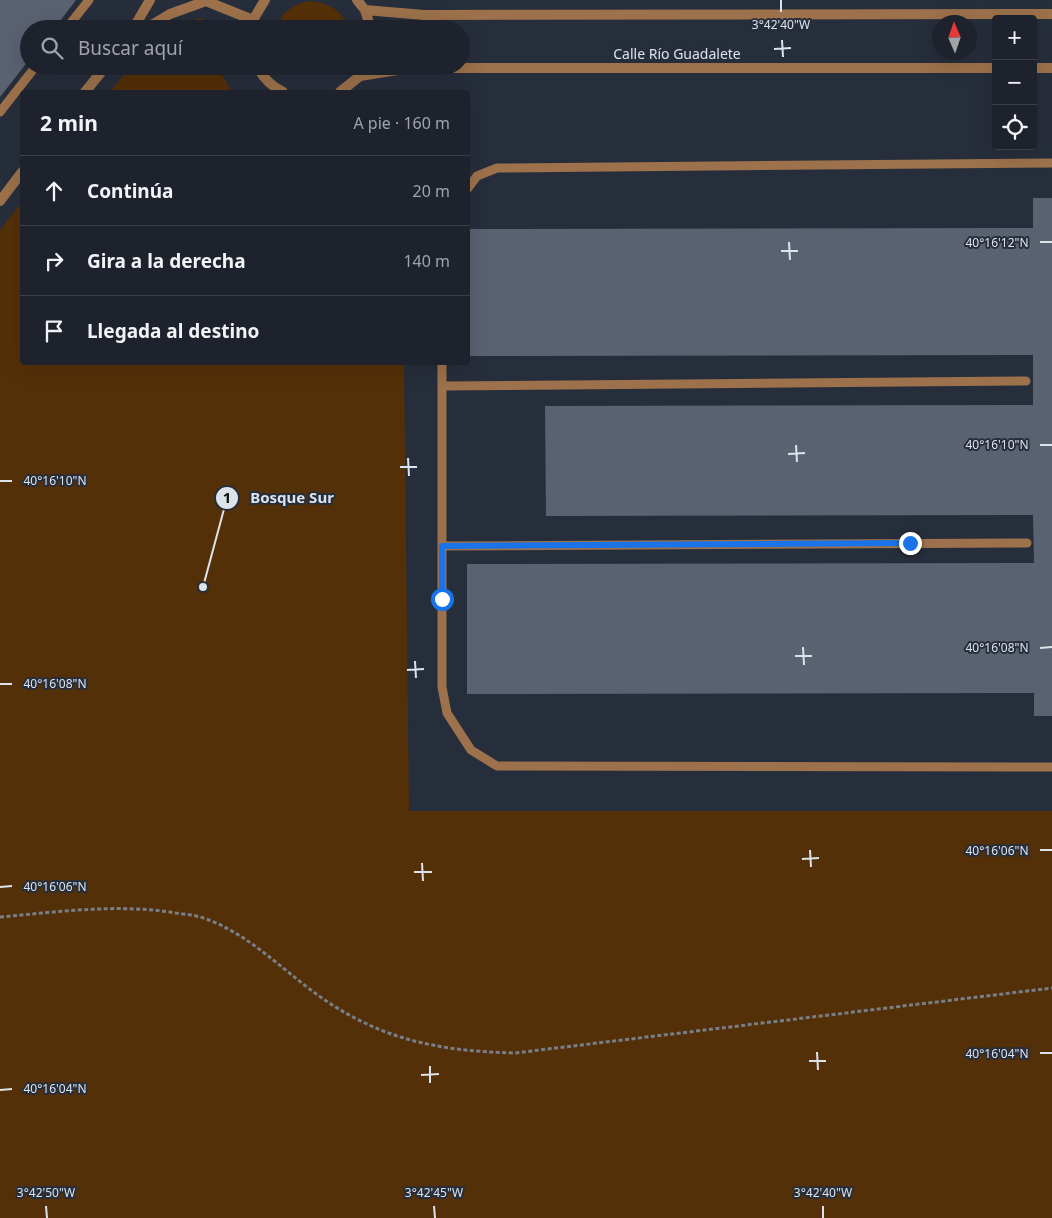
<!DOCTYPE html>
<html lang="es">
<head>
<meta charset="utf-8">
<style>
	body { margin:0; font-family:"Noto Sans",sans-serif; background:#252a34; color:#f1f3f6 }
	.controls { position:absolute; right:15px; top:15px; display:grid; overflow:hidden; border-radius:5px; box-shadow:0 5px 20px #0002 }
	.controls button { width:45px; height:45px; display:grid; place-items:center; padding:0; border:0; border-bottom:1px solid #3b3f48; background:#1d222c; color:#f1f3f6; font:25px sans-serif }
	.compass { position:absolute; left:932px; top:15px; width:45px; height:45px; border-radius:50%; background:#1d222c; box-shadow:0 5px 20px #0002; rotate:358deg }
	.stop { position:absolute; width:15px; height:15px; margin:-11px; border:4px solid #1a73e8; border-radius:50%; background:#fff }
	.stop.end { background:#1a73e8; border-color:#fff; box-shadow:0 1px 5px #0008 }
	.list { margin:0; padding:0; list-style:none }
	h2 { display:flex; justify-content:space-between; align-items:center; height:65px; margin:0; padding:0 20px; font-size:21px }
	h2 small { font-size:16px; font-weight:400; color:#a0a4a9 }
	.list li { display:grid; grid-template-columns:32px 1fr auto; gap:15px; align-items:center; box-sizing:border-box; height:70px; padding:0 20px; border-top:1px solid #3b3f48 }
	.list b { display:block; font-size:19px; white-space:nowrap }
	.list em { font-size:16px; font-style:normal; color:#a0a4a9 }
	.icon { flex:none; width:28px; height:28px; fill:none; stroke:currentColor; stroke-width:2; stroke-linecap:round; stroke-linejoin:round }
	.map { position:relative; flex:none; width:1052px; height:1218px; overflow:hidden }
	.search { position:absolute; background:#1d222c; box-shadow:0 5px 20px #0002; left:20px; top:20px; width:450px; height:55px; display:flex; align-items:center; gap:12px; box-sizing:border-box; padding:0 18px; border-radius:28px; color:#a0a4a9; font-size:19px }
	.panel { position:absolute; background:#1d222c; box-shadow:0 5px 20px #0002; left:20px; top:90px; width:450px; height:275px; border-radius:5px }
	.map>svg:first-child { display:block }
	.green { fill:#543008 }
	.building { fill:#5a6271 }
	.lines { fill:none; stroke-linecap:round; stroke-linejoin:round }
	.path { stroke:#787f89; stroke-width:3; stroke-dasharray:4 2.5; stroke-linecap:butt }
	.lane { stroke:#9c714b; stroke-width:9 }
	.street { stroke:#9c714b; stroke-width:10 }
	.route { stroke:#1a73e8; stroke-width:6 }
	.ticks { fill:none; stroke:#dde3eb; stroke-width:2 }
	.labels { text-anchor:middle; stroke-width:4; stroke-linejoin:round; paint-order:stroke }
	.street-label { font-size:14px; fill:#dde3eb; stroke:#272e3b }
	.ticks-label { font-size:12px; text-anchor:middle; fill:#dde3eb; stroke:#272e3b; stroke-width:4; stroke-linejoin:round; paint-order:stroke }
	.leader { fill:none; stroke:#dde3eb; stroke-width:2 }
	.callout-dot { fill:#dde3eb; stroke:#272e3b; stroke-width:2 }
	.mark-label { font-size:15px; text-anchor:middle; font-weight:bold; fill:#111 }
	.callout-label { font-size:15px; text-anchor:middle; font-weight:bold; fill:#dde3eb; stroke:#272e3b; stroke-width:4; stroke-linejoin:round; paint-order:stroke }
</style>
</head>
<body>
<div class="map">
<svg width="1052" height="1218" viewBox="0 0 1052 1218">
	<rect width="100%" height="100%" fill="#272e3b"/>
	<!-- green -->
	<path class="green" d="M308,1C326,2 343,9 348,29H276C281,12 293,5 308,1Z
		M200,18L217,24V29H163Z
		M131,66H217L232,92H110Z
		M288,66H336C321,76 303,79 288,66Z
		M22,202V362L404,363L409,811H1052V1218H0V230Z"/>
	<!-- building -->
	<path class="building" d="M0,0H76L54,29H29V60L0,97Z
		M1033,198H1052V716H1034V693L467,694V564L1034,563L1033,515L546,516L545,406L1033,405V355L468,356V229L1033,228Z"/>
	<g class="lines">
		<!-- path -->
		<path class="path" d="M0,917C57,912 113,904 170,912C179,914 190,914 200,917C242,930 273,961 307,987C373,1038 433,1051 515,1053L1052,988"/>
		<!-- lane -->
		<path class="lane" d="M66,29L89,0
			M0,112L36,66
			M468,188L477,176L497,168L1052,163
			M442,362V687L447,713L471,750L497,766L1052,767
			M442,386L1026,381
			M442,546L1027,543"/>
		<!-- street -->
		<path class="street" d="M357,0L365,10L371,29
			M365,10L424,15L1052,14
			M133,29L150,0
			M145,29L170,14L206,1L253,20
			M252,29L253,20L265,0
			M257,66C263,78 271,86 283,92
			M1033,68H1052
			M360,76L410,68H996
			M85,92L106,66
			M340,92L360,76L365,66
			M0,201L22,172"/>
	</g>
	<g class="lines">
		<!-- route -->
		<path class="route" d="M442,599V546L910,543"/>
	</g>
	<!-- ticks -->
	<path class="ticks" d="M781,0V12M782,40L783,57M774,49L791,48M789,242L790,260M1040,242H1052M781,251H798M796,445L797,462M1040,445H1052M788,454L805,453M408,458L409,476M400,467H417M0,481H12M803,647L804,665M1040,648L1052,647M795,656H812M415,661L416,678M407,670L424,669M0,684H12M810,850L811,867M1040,850H1052M802,859L819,858M422,863L423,881M414,872H432M0,887L12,886M817,1052L818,1070M1040,1053H1052M809,1061H826M430,1066V1083M421,1075L439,1074M0,1090L12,1089M46,1206L47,1218M434,1206L435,1218M823,1206V1218"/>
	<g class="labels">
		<!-- street labels -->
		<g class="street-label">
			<text x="677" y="59">Calle Río Guadalete</text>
		</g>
	</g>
	<g class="ticks-label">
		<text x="781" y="29">3°42'40"W</text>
		<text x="997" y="247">40°16'12"N</text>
		<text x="997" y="449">40°16'10"N</text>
		<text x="55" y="485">40°16'10"N</text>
		<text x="997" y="652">40°16'08"N</text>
		<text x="55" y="688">40°16'08"N</text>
		<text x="997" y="855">40°16'06"N</text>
		<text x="55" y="891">40°16'06"N</text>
		<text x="997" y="1058">40°16'04"N</text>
		<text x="55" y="1093">40°16'04"N</text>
		<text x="46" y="1197">3°42'50"W</text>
		<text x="434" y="1197">3°42'45"W</text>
		<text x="823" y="1197">3°42'40"W</text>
	</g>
	<!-- callouts -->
	<path class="leader" d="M203 587L227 498"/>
	<g class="callout-dot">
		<circle cx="203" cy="587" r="5"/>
		<circle cx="227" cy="498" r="12"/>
	</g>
	<g class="mark-label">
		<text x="227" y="503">1</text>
	</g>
	<g class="callout-label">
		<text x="292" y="503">Bosque Sur</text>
	</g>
</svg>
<div class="controls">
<button>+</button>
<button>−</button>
<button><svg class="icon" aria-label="locate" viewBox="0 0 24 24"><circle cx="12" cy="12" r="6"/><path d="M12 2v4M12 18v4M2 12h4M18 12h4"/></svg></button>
</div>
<svg class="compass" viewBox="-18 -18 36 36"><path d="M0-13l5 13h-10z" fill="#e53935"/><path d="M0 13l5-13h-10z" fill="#a0a4a9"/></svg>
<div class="stop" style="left:442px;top:599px"></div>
<div class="stop end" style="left:910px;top:543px"></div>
<div class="search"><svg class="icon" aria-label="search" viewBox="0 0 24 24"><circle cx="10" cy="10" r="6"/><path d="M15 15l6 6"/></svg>Buscar aquí</div>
<section class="panel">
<h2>2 min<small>A pie · 160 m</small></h2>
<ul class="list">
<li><svg class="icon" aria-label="ahead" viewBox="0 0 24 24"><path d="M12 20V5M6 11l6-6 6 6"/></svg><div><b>Continúa</b></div><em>20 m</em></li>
<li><svg class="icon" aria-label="right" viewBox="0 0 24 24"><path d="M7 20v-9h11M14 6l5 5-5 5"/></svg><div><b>Gira a la derecha</b></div><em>140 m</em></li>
<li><svg class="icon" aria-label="arrive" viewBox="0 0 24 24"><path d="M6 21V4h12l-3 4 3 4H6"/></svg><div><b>Llegada al destino</b></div></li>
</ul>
</section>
</div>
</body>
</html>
